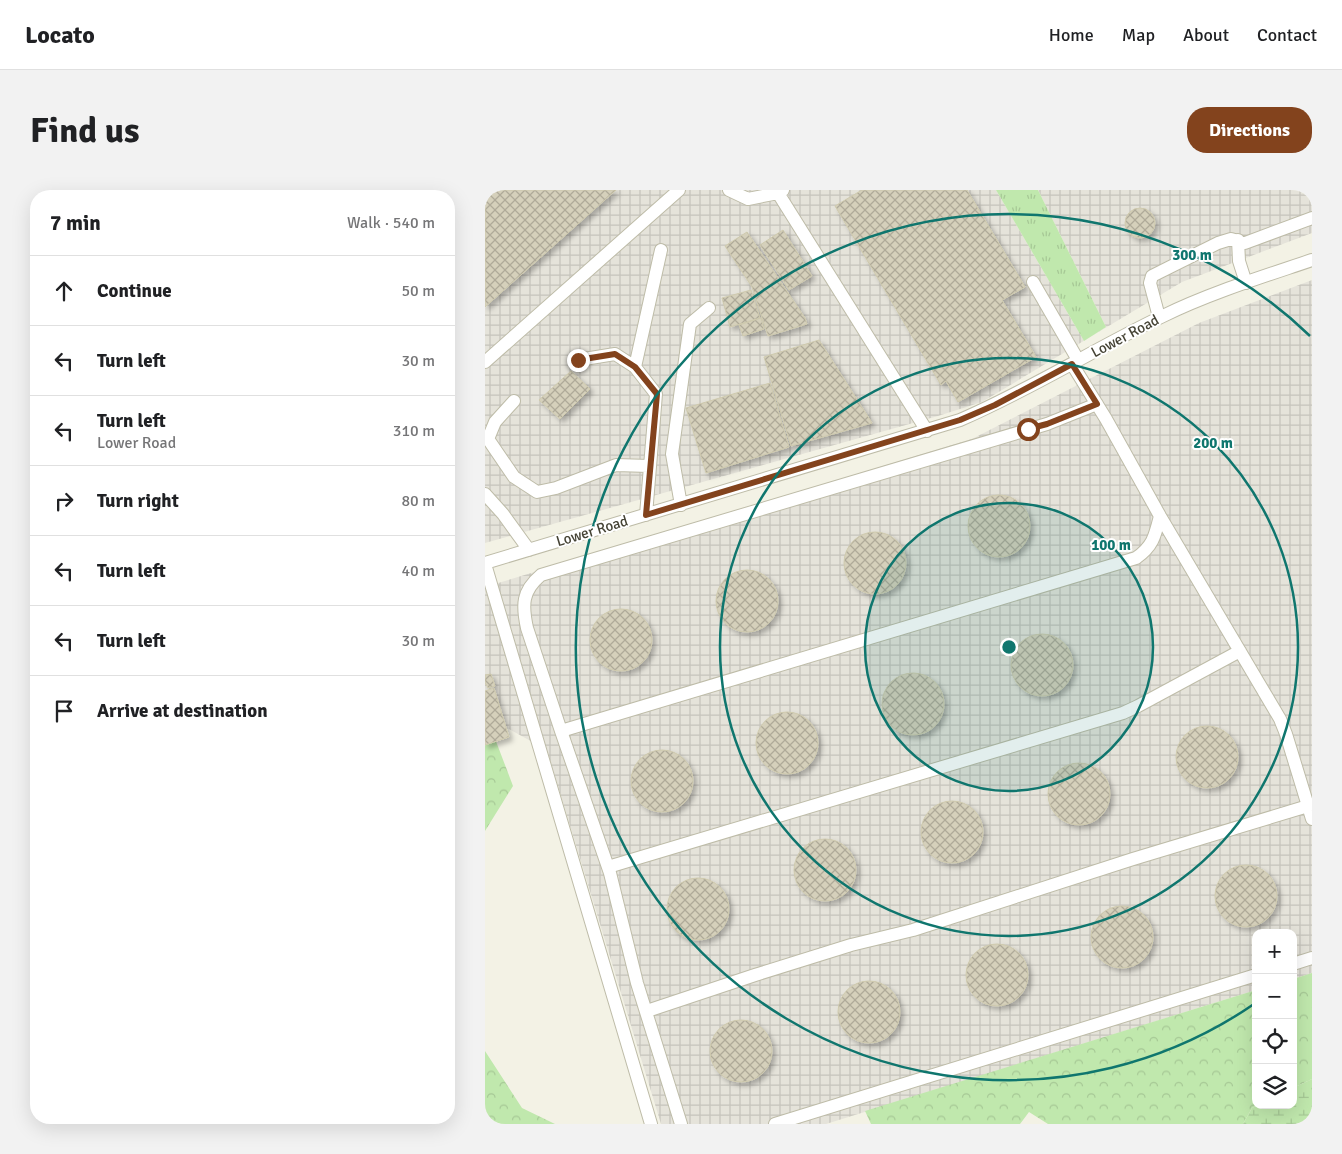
<!DOCTYPE html>
<html lang="en">
<head>
<meta charset="utf-8">
<style>
	body { margin:0; font-family:Signika,sans-serif; background:#f2f2f2; color:#202124 }
	.controls { position:absolute; right:15px; bottom:15px; display:grid; overflow:hidden; border-radius:10px; box-shadow:0 5px 20px #0002 }
	.controls button { width:45px; height:45px; display:grid; place-items:center; padding:0; border:0; border-bottom:1px solid #e0e0e0; background:#fff; color:#202124; font:25px sans-serif }
	.stop { position:absolute; width:15px; height:15px; margin:-11px; border:4px solid #83431d; border-radius:50%; background:#fff }
	.stop.end { background:#83431d; border-color:#fff; box-shadow:0 1px 5px #0008 }
	.list { margin:0; padding:0; list-style:none }
	h2 { display:flex; justify-content:space-between; align-items:center; height:65px; margin:0; padding:0 20px; font-size:21px }
	h2 small { font-size:16px; font-weight:400; color:#757577 }
	.list li { display:grid; grid-template-columns:32px 1fr auto; gap:15px; align-items:center; box-sizing:border-box; height:70px; padding:0 20px; border-top:1px solid #e0e0e0 }
	.list b { display:block; font-size:19px; white-space:nowrap }
	.list p { margin:0; font-size:16px; white-space:nowrap; color:#757577 }
	.list em { font-size:16px; font-style:normal; color:#757577 }
	.icon { flex:none; width:28px; height:28px; fill:none; stroke:currentColor; stroke-width:2; stroke-linecap:round; stroke-linejoin:round }
	.map { position:relative; flex:none; width:827px; height:934px; overflow:hidden; border-radius:20px }
	header { display:flex; align-items:center; gap:30px; box-sizing:border-box; height:70px; padding:0 25px; background:#fff; border-bottom:1px solid #e0e0e0 }
	header strong { font-size:24px }
	nav { display:flex; gap:28px; margin-inline-start:auto; font-size:18px }
	.intro { display:flex; align-items:center; justify-content:space-between; box-sizing:border-box; height:120px; padding:0 30px }
	h1 { margin:0; font-size:35px }
	.button { padding:12px 22px; border-radius:20px; background:#83431d; color:#fff; font-size:18px; font-weight:700 }
	main { display:flex; gap:30px; padding:0 30px }
	aside { flex:1; background:#fff; border-radius:20px; box-shadow:0 5px 20px #0002 }
	.map>svg:first-child { display:block }
	.industrial { fill:url(#industrial-grid) }
	.grass { fill:url(#grass-tufts) }
	.forest { fill:url(#forest-crowns) }
	.wetland { fill:url(#wetland-marsh) }
	.building { fill:url(#building-cross-hatch); stroke:#cfcaae; filter:url(#shadow) }
	.lines { fill:none; stroke-linecap:round; stroke-linejoin:round }
	.minor-casing { stroke:#bebca8; stroke-width:14 }
	.minor { stroke:#fff; stroke-width:12 }
	.route { stroke:#83431d; stroke-width:6 }
	.ring { fill:none; stroke:#0f766e; stroke-width:2.5 }
	.labels { text-anchor:middle; stroke-width:4; stroke-linejoin:round; paint-order:stroke }
	.street-label { font-size:15px; fill:#454335; stroke:#fff }
	.centre { fill:#0f766e; stroke:#fff; stroke-width:2.5 }
	.ring-label { font-size:15px; text-anchor:middle; font-weight:bold; fill:#0f766e; stroke:#fff; stroke-width:4; stroke-linejoin:round; paint-order:stroke }
</style>
</head>
<body>
<header>
<strong>Locato</strong>
<nav><a>Home</a><a>Map</a><a>About</a><a>Contact</a></nav>
</header>
<div class="intro"><h1>Find us</h1><a class="button">Directions</a></div>
<main>
<aside>
<h2>7 min<small>Walk · 540 m</small></h2>
<ul class="list">
<li><svg class="icon" aria-label="ahead" viewBox="0 0 24 24"><path d="M12 20V5M6 11l6-6 6 6"/></svg><div><b>Continue</b></div><em>50 m</em></li>
<li><svg class="icon" aria-label="left" viewBox="0 0 24 24"><path d="M17 20v-9H6M10 6l-5 5 5 5"/></svg><div><b>Turn left</b></div><em>30 m</em></li>
<li><svg class="icon" aria-label="left" viewBox="0 0 24 24"><path d="M17 20v-9H6M10 6l-5 5 5 5"/></svg><div><b>Turn left</b><p>Lower Road</p></div><em>310 m</em></li>
<li><svg class="icon" aria-label="right" viewBox="0 0 24 24"><path d="M7 20v-9h11M14 6l5 5-5 5"/></svg><div><b>Turn right</b></div><em>80 m</em></li>
<li><svg class="icon" aria-label="left" viewBox="0 0 24 24"><path d="M17 20v-9H6M10 6l-5 5 5 5"/></svg><div><b>Turn left</b></div><em>40 m</em></li>
<li><svg class="icon" aria-label="left" viewBox="0 0 24 24"><path d="M17 20v-9H6M10 6l-5 5 5 5"/></svg><div><b>Turn left</b></div><em>30 m</em></li>
<li><svg class="icon" aria-label="arrive" viewBox="0 0 24 24"><path d="M6 21V4h12l-3 4 3 4H6"/></svg><div><b>Arrive at destination</b></div></li>
</ul>
</aside>
<div class="map">
<svg width="827" height="934" viewBox="0 0 827 934">
	<defs>
		<pattern id="industrial-grid" width="8" height="8" patternUnits="userSpaceOnUse" patternTransform="scale(1.25)"><rect width="8" height="8" fill="#e5e3da"/><path d="M0 4h8M4 0v8" fill="none" stroke="#c6c4bc"/></pattern>
		<pattern id="grass-tufts" width="24" height="20" patternUnits="userSpaceOnUse" patternTransform="scale(1.25)"><rect width="24" height="20" fill="#c0e8ad"/><path d="M3 7l-1-3M5 7V3M7 7l1-3M15 17l-1-3M17 17v-4M19 17l1-3" fill="none" stroke="#a6c895"/></pattern>
		<pattern id="forest-crowns" width="20" height="18" patternUnits="userSpaceOnUse" patternTransform="scale(1.25)"><rect width="20" height="18" fill="#c0e8ad"/><path d="M2 6a3 3 0 1 1 6 0M12 15a3 3 0 1 1 6 0" fill="none" stroke="#a6c895"/></pattern>
		<pattern id="wetland-marsh" width="20" height="14" patternUnits="userSpaceOnUse" patternTransform="scale(1.25)"><rect width="20" height="14" fill="#c0e8ad"/><path d="M1 5h8M5 5V1M11 12h8M15 12V8" fill="none" stroke="#a6c895"/></pattern>
		<pattern id="building-cross-hatch" width="8" height="8" patternUnits="userSpaceOnUse" patternTransform="scale(1.25)"><rect width="8" height="8" fill="#d5d0bb"/><path d="M0 0l8 8M0 8l8-8" fill="none" stroke="#afaa99"/></pattern>
		<filter id="shadow"><feDropShadow dx="3.5" dy="3.5" stdDeviation="2.5" flood-color="#0004"/></filter>
	</defs>
	<rect width="100%" height="100%" fill="#f3f2e5"/>
	<!-- industrial -->
	<path class="industrial" d="M0,0H511L599,151L621,137L553,0H827V43L697,92L497,212L453,226L0,353Z
		M827,90V783L808,789V743H771V800L341,934H176L62,560L0,526V397L487,249L714,133Z"/>
	<!-- grass -->
	<path class="grass" d="M511,0H553L621,137L599,151Z"/>
	<!-- forest -->
	<path class="forest" d="M1,525L28,596L0,641V526Z
		M827,783V889L808,898V789Z
		M771,800V915H773L767,918L758,934H563L544,922L535,934H386L380,921Z
		M0,861L37,918L70,934H0Z"/>
	<!-- wetland -->
	<path class="wetland" d="M827,889V934H758L767,918L773,915H808V898Z"/>
	<!-- building -->
	<path class="building" d="M0,0H131L0,117Z
		M377,0H482L540,97L517,110L551,167L473,212L461,191L456,195L350,16Z
		M640 33a15 15 0 1 1 30 0a15 15 0 1 1-30 0Z
		M298,40L327,86L304,100L275,55Z
		M262,42L320,128L322,134L283,146L267,97L240,56Z
		M266,100L275,128L245,137L237,108Z
		M276,128L279,139L258,146L254,135Z
		M334,150L387,233L306,256L279,167Z
		M86,181L105,199L75,229L54,210Z
		M285,193L304,257L221,283L201,218Z
		M483 336a31 31 0 1 1 62 0a31 31 0 1 1-62 0Z
		M359 373a31 31 0 1 1 62 0a31 31 0 1 1-62 0Z
		M231 411a31 31 0 1 1 62 0a31 31 0 1 1-62 0Z
		M105 450a31 31 0 1 1 62 0a31 31 0 1 1-62 0Z
		M526 475a31 31 0 1 1 62 0a31 31 0 1 1-62 0Z
		M397 514a31 31 0 1 1 62 0a31 31 0 1 1-62 0Z
		M6,484L10,496L3,498L1,494H0V485Z
		M9,498L24,547L0,555V501Z
		M271 553a31 31 0 1 1 62 0a31 31 0 1 1-62 0Z
		M691 567a31 31 0 1 1 62 0a31 31 0 1 1-62 0Z
		M146 591a31 31 0 1 1 62 0a31 31 0 1 1-62 0Z
		M563 604a31 31 0 1 1 62 0a31 31 0 1 1-62 0Z
		M436 642a31 31 0 1 1 62 0a31 31 0 1 1-62 0Z
		M309 680a31 31 0 1 1 62 0a31 31 0 1 1-62 0Z
		M730 706a31 31 0 1 1 62 0a31 31 0 1 1-62 0Z
		M182 719a31 31 0 1 1 62 0a31 31 0 1 1-62 0Z
		M606 747a31 31 0 1 1 62 0a31 31 0 1 1-62 0Z
		M481 785a31 31 0 1 1 62 0a31 31 0 1 1-62 0Z
		M353 822a31 31 0 1 1 62 0a31 31 0 1 1-62 0Z
		M225 861a31 31 0 1 1 62 0a31 31 0 1 1-62 0Z"/>
	<g class="lines">
		<!-- minor casing -->
		<g class="minor-casing">
			<path id="minor" d="M244,0L263,9L293,3L298,0
				M293,3L442,241
				M753,50L754,71L761,93
				M548,92L593,170
				M674,127L665,93L667,86L733,53L746,49L760,53L827,28
				M93,170L130,164L150,177
				M0,172L194,0
				M587,174L621,229L675,326L795,529L801,544L827,629
				M29,211L10,232L3,249L29,287L52,302L71,298L131,275L164,276
				M0,304L18,324L44,360
				M196,315L187,264L205,134L224,118
				M161,325L171,204L150,177L176,60
				M0,373L475,230C545,200 609,159 678,126C725,103 777,87 827,70
				M0,374L166,934
				M76,541L651,368C668,356 670,346 675,326
				M123,677L638,523L653,516L755,461
				M808,774L827,768
				M162,821L270,785L366,755L428,740L648,669L823,616
				M196,934L152,793L125,683L76,541L42,438C37,415 37,401 56,385L562,234L612,214
				M290,934L771,785"/>
		</g>
		<!-- minor -->
		<use href="#minor" class="minor"/>
	</g>
	<g class="lines">
		<!-- route -->
		<path class="route" d="M93,170L130,164L150,177L172,204L161,325L475,230L510,215L587,174L612,214L562,234L543,239"/>
	</g>
	<!-- distance rings -->
	<circle cx="524" cy="457" r="144" fill="#0f766e" fill-opacity=".12"/>
	<g class="ring">
		<circle cx="524" cy="457" r="144"/>
		<circle cx="524" cy="457" r="289"/>
		<path d="M769 814A433 433 0 1 1 825 146"/>
	</g>
	<g class="labels">
		<!-- street labels -->
		<g class="street-label">
			<text transform="translate(640 146) rotate(-28)" y="5">Lower Road</text>
			<text transform="translate(107 341) rotate(-17)" y="5">Lower Road</text>
		</g>
	</g>
	<circle cx="524" cy="457" r="8" class="centre"/>
	<g class="ring-label">
		<text x="707" y="70">300 m</text>
		<text x="728" y="258">200 m</text>
		<text x="626" y="360">100 m</text>
	</g>
</svg>
<div class="controls">
<button>+</button>
<button>−</button>
<button><svg class="icon" aria-label="locate" viewBox="0 0 24 24"><circle cx="12" cy="12" r="6"/><path d="M12 2v4M12 18v4M2 12h4M18 12h4"/></svg></button>
<button><svg class="icon" aria-label="layers" viewBox="0 0 24 24"><path d="M12 4l9 5-9 5-9-5zM3 14l9 5 9-5"/></svg></button>
</div>
<div class="stop" style="left:543px;top:239px"></div>
<div class="stop end" style="left:93px;top:170px"></div>
</div>
</main>
</body>
</html>
